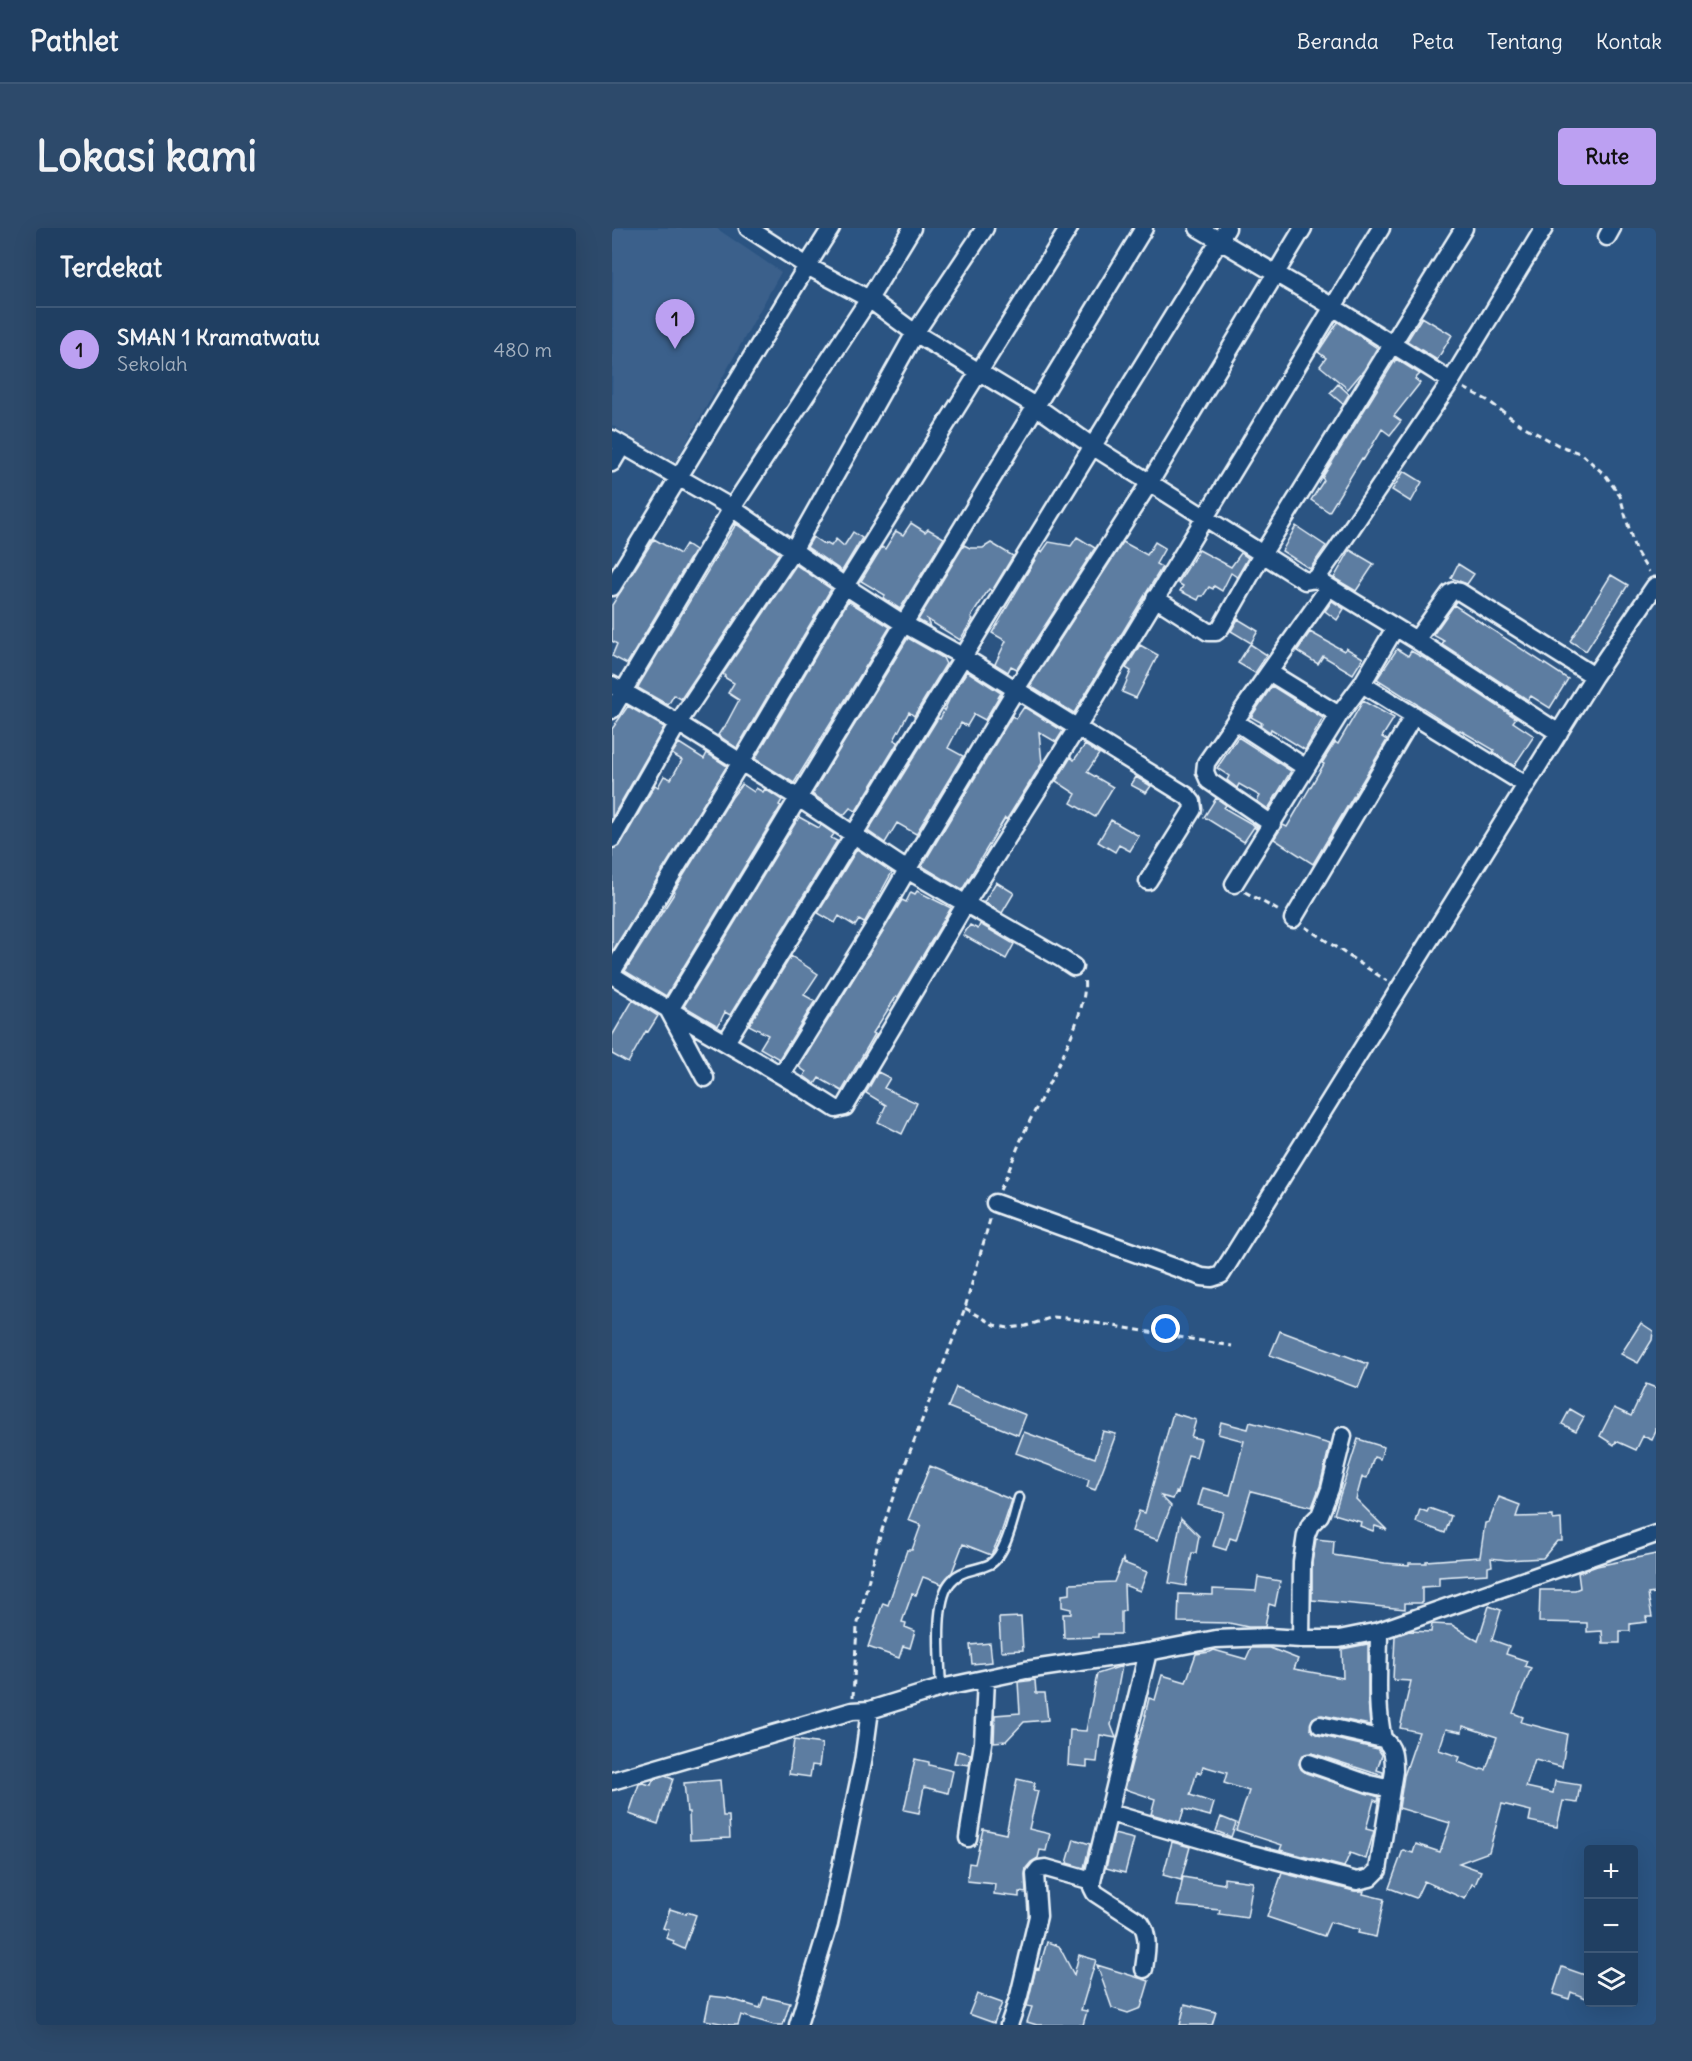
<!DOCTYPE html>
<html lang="id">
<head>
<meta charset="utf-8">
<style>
	body { margin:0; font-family:Delius,sans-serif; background:#2d4a6b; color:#f1f3f6 }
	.controls { position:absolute; right:18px; bottom:18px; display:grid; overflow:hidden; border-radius:6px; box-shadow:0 6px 24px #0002 }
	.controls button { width:54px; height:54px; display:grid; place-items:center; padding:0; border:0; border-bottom:2px solid #3d5877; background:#203f62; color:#f1f3f6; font:30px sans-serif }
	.you { position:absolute; left:554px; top:1101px; width:21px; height:21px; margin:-15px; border:4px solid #fff; border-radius:50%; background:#1a73e8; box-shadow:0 0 0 9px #1a73e833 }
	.badge { display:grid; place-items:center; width:39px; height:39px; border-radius:50%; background:#bca0f2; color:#111; font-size:20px; font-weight:700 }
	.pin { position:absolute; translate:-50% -50px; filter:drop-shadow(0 2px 3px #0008) }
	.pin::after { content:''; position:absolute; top:32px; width:21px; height:18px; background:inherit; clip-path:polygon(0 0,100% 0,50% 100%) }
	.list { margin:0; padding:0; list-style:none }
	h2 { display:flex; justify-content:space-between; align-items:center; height:78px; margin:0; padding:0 24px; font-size:26px }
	h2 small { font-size:20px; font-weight:400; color:#a2afbe }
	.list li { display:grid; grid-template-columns:39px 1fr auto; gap:18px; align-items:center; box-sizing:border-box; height:84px; padding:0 24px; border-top:2px solid #3d5877 }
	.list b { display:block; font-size:22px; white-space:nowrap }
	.list p { margin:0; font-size:20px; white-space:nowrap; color:#a2afbe }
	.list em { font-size:20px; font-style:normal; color:#a2afbe }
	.icon { flex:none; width:33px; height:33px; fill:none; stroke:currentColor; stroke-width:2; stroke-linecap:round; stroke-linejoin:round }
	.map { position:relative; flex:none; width:1044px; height:1797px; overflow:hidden; border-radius:6px }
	header { display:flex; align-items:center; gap:36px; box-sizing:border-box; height:84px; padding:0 30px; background:#203f62; border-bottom:2px solid #3d5877 }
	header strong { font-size:28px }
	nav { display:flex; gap:33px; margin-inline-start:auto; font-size:21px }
	.intro { display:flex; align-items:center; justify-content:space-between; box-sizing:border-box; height:144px; padding:0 36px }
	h1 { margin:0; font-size:42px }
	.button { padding:15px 27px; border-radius:6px; background:#bca0f2; color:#111; font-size:21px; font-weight:700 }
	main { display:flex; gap:36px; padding:0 36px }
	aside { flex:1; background:#203f62; border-radius:6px; box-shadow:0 6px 24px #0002 }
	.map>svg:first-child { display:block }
	.built { fill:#3a608b }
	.building { fill:#5d7da1; stroke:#e8f1f8; stroke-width:1.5; fill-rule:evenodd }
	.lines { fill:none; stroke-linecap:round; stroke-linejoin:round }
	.service-casing { stroke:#e8f1f8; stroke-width:13 }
	.minor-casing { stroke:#e8f1f8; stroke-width:21 }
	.path { stroke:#e8f1f8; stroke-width:3; stroke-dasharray:6 4.5; stroke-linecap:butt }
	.service { stroke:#1f4a7a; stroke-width:8 }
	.minor { stroke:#1f4a7a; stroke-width:16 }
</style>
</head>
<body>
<header>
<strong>Pathlet</strong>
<nav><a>Beranda</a><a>Peta</a><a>Tentang</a><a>Kontak</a></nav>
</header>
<div class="intro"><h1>Lokasi kami</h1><a class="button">Rute</a></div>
<main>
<aside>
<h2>Terdekat<small></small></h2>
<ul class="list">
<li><span class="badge">1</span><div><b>SMAN 1 Kramatwatu</b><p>Sekolah</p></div><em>480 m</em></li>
</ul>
</aside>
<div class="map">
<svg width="1044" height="1797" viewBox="0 0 1044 1797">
	<rect width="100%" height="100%" fill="#2b5482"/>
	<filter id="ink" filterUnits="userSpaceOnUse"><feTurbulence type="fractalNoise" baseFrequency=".0167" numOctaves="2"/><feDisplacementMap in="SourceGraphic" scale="12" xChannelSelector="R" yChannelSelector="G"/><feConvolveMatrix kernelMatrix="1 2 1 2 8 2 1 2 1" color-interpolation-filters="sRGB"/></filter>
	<g filter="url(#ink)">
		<!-- built -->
		<path class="built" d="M1,0H104L169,44L62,237L0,197Z"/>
		<!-- building -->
		<path class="building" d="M810,89L840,107L825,132L795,113Z
			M726,94L765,120L752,142L736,161L708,138L714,130L706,124Z
			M784,131L808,146L803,151L808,155L782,188L789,193L778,207L770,201L752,231L750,230L717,284L699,272L712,252L710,250Z
			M726,156L737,166L731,176L718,165Z
			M792,243L810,254L799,274L780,262Z
			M299,295L313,304L316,301L332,310L288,381L271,370L273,367L249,353L270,319L273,321L284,303L291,307Z
			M124,296L167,325L69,471L62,467L56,477L26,460L27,457Z
			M684,298L714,318L698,341L670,323Z
			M241,304L250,310L230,343L195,319L201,309L213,317L214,315L219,318L224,311L232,318Z
			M465,309L483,320L405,441L399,438L396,444L383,436L394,413L380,405L428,323L430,324L437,314L459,318Z
			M42,311L68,326L74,316L83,322L15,436L0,428L5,416L0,413V377Z
			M511,314L535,327L543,314L553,320L544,336L550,339L462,485L418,458Z
			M379,315L401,328L380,363L377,361L359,389L361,391L348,412L315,391L318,399L306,392L352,317L358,320H371Z
			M587,322L619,339L629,325L636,330L625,349L619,345L610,363L602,358L601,361L597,359L591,368H588L586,372L568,363L571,358L566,355Z
			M738,322L762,336L744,363L722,350Z
			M846,336L862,346L855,356L839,350Z
			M184,337L219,361L125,520L106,507L110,501L111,502L127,472L116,465L122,455L112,449L113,448L111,446Z
			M999,347L1016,357L974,423L958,413Z
			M236,373L278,399L182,555L143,531Z
			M720,373L732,381L725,392L713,383Z
			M842,377L956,451L938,480L919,468L916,472L830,416L832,413L821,407Z
			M626,391L646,403L639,415L619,403Z
			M698,404L732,423L734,420L751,430L741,446L711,428L706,436L685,423Z
			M296,410L331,430L334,436L302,488L297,484L282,512L286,514L244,583L238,580L232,587L200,566Z
			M638,416L655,427L643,445L626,435Z
			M528,417L546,427L524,470L510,464L519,443L514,440Z
			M785,421L796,428L799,423L819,434L904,490L901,494L922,508L902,538L881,524L882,522L848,502L847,503L765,451Z
			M355,443L389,465L373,492L362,486L355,498L349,495L336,520L351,528L304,606L285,595L273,615L256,603L326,490L328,491L338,470Z
			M660,458L711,490L693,522L659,501L658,504L648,497L650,495L639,489Z
			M751,473L782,490L770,509L775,512L701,636L662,611L671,597L675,599L712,536L710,535L723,514L726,516Z
			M16,478L52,499L0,590V501Z
			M412,479L451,503L444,514L427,504L430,535L395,591L393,590L350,662L310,638L400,488L404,491Z
			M626,509L679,543L656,581L645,573L648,568L627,556L625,560L615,552L617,548L605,540Z
			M67,515L92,531L95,525L115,538L0,724V621L9,616L43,557L46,559L52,548L59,551L70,532L60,526Z
			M473,517L487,526L475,544L501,559L483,589L459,575L464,566L444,553L459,529L462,532Z
			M524,549L539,558L534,565L519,557Z
			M130,556L142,564L144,560L151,564L153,561L170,572L167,577L169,578L54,768L13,743L63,664L62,663L120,569Z
			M604,570L614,577L612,580L645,599L644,601L642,599L632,614L592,589Z
			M187,589L207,600L209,597L222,606L219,610L225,613L118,787L113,784L106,798L72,778Z
			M499,592L527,608L518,623L507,617L503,624L486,614Z
			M245,621L280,644L252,695L247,692L243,698L227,688L223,695L206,685Z
			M384,654L402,665L390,685L372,674Z
			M305,663L339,680L286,769H284L261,805L263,806L230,863L207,850L203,856L192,848L194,844L187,839L290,672L294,674L299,664L303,666Z
			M368,696L402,716L394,731L351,707L358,697L366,701Z
			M179,728L206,746L192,767L203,773L167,831L148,820L156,807L137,797Z
			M21,772L46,788L36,804L34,803L16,835L0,826V808Z
			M266,844L278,850L272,860L305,875L290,906L266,894L274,877L254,865Z
			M1029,1095L1041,1103L1040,1112L1026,1135L1009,1126Z
			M668,1103L756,1136L746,1160L658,1127Z
			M1034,1156L1044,1160V1203L1040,1212L1031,1208L1024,1222L1004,1213L1002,1217L988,1208L1002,1180L1019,1188Z
			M344,1159L414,1187L406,1207L336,1179Z
			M958,1181L972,1189L964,1203L950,1196Z
			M561,1185L584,1192L579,1209L589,1211L584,1229L576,1227L566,1265L564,1264L561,1271L549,1268L559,1278L546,1312L520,1303L527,1283L533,1285Z
			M609,1194L636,1201L638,1194L718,1216L708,1258L700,1279L639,1263L624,1312L618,1310L614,1322L601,1318L611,1284L586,1277L591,1260L618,1267L632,1213L606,1206Z
			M491,1203L504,1206L483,1262L475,1259L477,1252L404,1225L412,1204L483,1230Z
			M746,1211L772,1219L768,1231L762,1229L755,1250L750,1249L744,1271L775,1302L763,1298L761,1303L748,1298L749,1294L722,1286Z
			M318,1238L400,1272L388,1308L379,1327L351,1316L340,1344L330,1356L311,1349L304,1367L300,1366L290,1394L294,1395L293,1399L303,1403L298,1420L291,1418L287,1430L256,1419L271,1375L276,1377L295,1322H300L309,1297L296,1292Z
			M887,1269L908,1277L904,1289L941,1288V1292L949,1291L950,1313H945L931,1330L895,1332L879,1330L880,1338L876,1339V1346L827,1349V1358L810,1359V1375H793V1381L700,1372V1335L704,1311L722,1313L721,1327L773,1335L797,1337V1335H814V1333L868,1329L873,1295L877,1294Z
			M817,1280L839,1288L833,1305L804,1294L808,1281L815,1284Z
			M569,1290L587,1308L584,1325H580L574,1358L557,1355Z
			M1044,1326V1365L1036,1366L1040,1389H1034L1035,1394L1018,1396V1403H1008V1415H991L990,1403L975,1404V1395L927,1394L928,1362H963L968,1360L966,1345L985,1338Z
			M511,1331L512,1335L535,1344L528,1363L512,1357L513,1383L509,1384V1406H486V1409L452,1410L451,1386H459V1381L450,1379V1367L458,1366V1356L502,1354Z
			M646,1349L668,1353L663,1378L657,1376L653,1399H636L617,1395L566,1394L567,1366L601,1367V1361L644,1363Z
			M877,1378L889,1382L880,1412L897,1418L894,1426L915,1433L913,1438L919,1440L901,1485L911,1489L909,1494L955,1506L950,1539L923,1532L914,1559L941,1565L943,1553L968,1557L965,1575L951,1573L945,1599L917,1593L919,1583L890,1576L877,1624L847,1635L869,1643L863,1657L860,1656L853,1671L812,1653L804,1670L777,1660L791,1622L801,1625L804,1616L828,1624L838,1595L787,1580L792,1548L807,1504L788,1500L799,1453L781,1452L783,1408L797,1403L819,1404L820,1396L840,1397L866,1413ZM851,1498L885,1509L874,1542L869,1541L868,1542L846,1534L848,1529L827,1522L834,1501L850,1504Z
			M409,1389L411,1422L389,1423L387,1390Z
			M378,1415L380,1434L360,1436L358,1417Z
			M756,1416V1471L758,1497L710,1487L701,1490L698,1500L701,1504L706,1507L766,1521L770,1527L765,1542L771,1544V1548L700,1525L691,1527L687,1536L689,1541L694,1545L767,1569L766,1574L762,1572L754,1601L762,1603L754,1631L738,1625L732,1639L668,1622L670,1617L624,1602L637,1563L612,1555L615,1545L591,1538L589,1545L585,1544L578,1567L602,1575L598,1588L572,1581L568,1594L539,1586L543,1571L513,1561L526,1511H527L534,1487H533L537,1470L543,1472L550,1447L574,1454L584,1426L598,1424L602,1422L634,1431L639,1420H658L686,1431L682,1441L731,1450L730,1421Z
			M510,1438L499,1497L504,1510L488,1507L485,1534L475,1533V1539L456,1537L458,1502L474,1503L485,1446Z
			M423,1452L424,1465H433L436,1492L412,1494L394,1513L382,1514L383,1487L408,1485L406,1454Z
			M182,1512L210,1516L207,1538L200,1537L198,1549L177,1546Z
			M345,1523L359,1526L357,1537L342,1535Z
			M303,1531L317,1534V1537L341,1543L336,1565L312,1559L307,1585L292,1582Z
			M53,1548L61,1551L46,1596L17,1586L27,1556L31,1555L39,1557L41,1552Z
			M405,1551L423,1555L421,1562L426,1563L417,1601L438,1606L434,1623L428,1622L426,1630L419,1634L414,1640L413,1647L414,1665L407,1664V1669L382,1666L383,1656L355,1653L357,1635L363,1636L371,1601L394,1606Z
			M108,1552L111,1588H117L118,1610L78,1612L77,1584H75L72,1555Z
			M609,1589L624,1595L619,1609L604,1603Z
			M502,1606L522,1611L513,1645L494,1640Z
			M462,1611L478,1616L472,1640L455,1635Z
			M560,1614L578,1619L569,1652L551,1647Z
			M670,1645L742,1663H752L751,1666L772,1671L764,1709L746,1705L747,1702L718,1694L712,1708L655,1689Z
			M571,1649L612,1656V1650L641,1654L635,1690L607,1686L608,1682L565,1678Z
			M58,1681L74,1686L75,1684L84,1687L72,1721L61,1716L62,1713L54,1710L57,1702L51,1700Z
			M435,1714L447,1718L462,1747L467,1727L484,1732L469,1782L475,1783L471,1797H425L415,1794L420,1779L415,1778L424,1740L427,1741Z
			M485,1737L537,1753L529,1780L516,1785L500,1780Z
			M950,1739L976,1748V1771L959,1764L957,1771L941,1766Z
			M365,1766L390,1775L382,1795L357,1786Z
			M98,1768L116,1770L148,1780L152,1769L178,1775L171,1797H162L129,1787L126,1797H118L93,1792Z
			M573,1776L604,1784L600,1797H568Z"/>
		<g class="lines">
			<!-- service casing -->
			<g class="service-casing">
				<path id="service" d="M329,1460C328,1433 322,1377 337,1356C347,1341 364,1343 378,1336C394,1327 402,1287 407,1270"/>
			</g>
			<!-- minor casing -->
			<g class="minor-casing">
				<path id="minor" d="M136,0L195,38L257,71L303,105L425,179L480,218L693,353L704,351L724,323L839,153L932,0
					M586,0L721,79L839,153
					M995,9L1000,0
					M0,211L120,280L233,358L292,396L350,428L575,568L580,574L581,581L536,653
					M0,235L10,218
					M704,351L804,412L838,365L842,363L848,364L982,448
					M0,359L195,38L219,0
					M717,359L657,444L727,487
					M543,370L596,404H604L609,399L651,325L852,0
					M804,412L947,505
					M657,444L594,535L593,544L597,553L660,596
					M750,456L914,557
					M0,457L66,495L185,569L295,642L450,731L462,739
					M0,482L120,280L257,71L300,0
					M624,494L694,540
					M0,611L66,495L182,321L303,105L373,0
					M622,656L727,487L750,456L783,400
					M681,691L802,487
					M0,744L129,534L233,358L457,0
					M0,747C74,794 151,834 224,881L233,879L354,675L465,500L769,0
					M114,814L615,0
					M170,846L265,694L295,642L404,461L538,254L691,0
					M93,850L57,783C214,521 375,262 532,0
					M383,975L590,1049L600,1050L609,1047L982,448L1043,358
					M689,1411L690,1334L694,1307L698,1297L708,1287L718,1261L731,1208
					M708,1497L771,1511
					M697,1535L757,1556L779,1561
					M0,1553L240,1483L258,1482L329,1460L414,1442L536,1424L604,1411L656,1409L689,1411H727L767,1403L1044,1306
					M498,1585L636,1625L745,1653L758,1650L766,1642L782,1543C782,1530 782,1519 771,1511C763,1475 767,1440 767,1403
					M356,1610L371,1515L374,1451
					M532,1741C534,1725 538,1709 529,1695L483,1665L480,1659V1653L536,1424
					M186,1797L217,1696L251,1534L258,1482
					M397,1797L407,1768L426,1688L423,1646L427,1641L434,1640L480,1653"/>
			</g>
			<!-- path -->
			<path class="path" d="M852,160L875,172L909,197L946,217L970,226L994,248L1008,268L1023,322L1037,344
				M633,664L669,684
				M693,699L775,753
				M388,962C397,944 403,925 411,907C427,871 479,786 472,750
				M353,1080L383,1097L396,1100L414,1098L441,1089L455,1090L620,1118
				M241,1469L245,1399L266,1314L284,1260L353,1080L379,988"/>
			<!-- service -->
			<use href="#service" class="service"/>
			<!-- minor -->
			<use href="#minor" class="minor"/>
		</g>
	</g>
</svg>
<div class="controls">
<button>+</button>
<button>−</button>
<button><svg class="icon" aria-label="layers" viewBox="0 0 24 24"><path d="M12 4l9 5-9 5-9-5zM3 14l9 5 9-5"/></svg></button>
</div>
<div class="you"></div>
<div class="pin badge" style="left:63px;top:121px">1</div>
</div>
</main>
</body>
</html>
